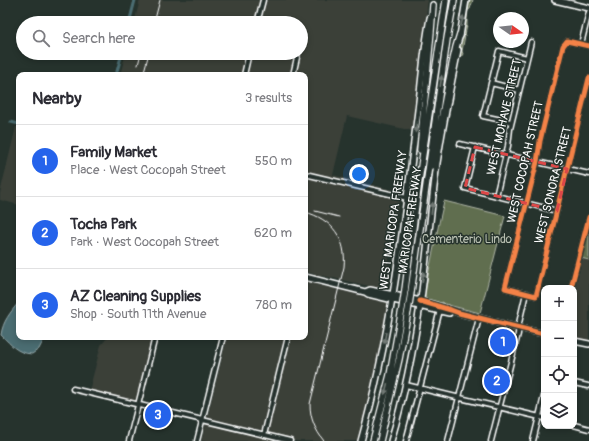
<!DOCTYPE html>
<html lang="en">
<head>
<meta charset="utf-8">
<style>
	body { margin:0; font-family:Pangolin,sans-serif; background:#f2f2f3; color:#2b2b33 }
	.controls { position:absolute; right:12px; bottom:12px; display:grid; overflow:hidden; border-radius:8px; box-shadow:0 2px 6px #0003 }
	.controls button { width:36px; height:36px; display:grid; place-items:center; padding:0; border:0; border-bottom:1px solid #e1e1e2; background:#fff; color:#2b2b33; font:20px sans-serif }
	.compass { position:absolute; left:493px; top:12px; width:36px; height:36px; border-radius:50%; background:#fff; box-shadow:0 2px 6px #0003; rotate:104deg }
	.you { position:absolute; left:359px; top:174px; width:14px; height:14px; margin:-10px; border:3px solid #fff; border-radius:50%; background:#1a73e8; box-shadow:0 0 0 6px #1a73e833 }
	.badge { display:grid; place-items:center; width:26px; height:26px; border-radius:50%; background:#2563eb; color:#fff; font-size:13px; font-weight:700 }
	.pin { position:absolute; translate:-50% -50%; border:2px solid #fff; box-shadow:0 1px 4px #0006 }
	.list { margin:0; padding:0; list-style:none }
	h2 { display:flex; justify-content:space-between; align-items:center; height:52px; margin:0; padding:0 16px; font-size:17px }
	h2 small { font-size:13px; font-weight:400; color:#7c7c81 }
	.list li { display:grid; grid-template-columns:26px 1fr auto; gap:12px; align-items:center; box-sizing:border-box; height:72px; padding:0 16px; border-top:1px solid #e1e1e2 }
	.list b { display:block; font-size:15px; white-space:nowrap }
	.list p { margin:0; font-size:13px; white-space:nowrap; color:#7c7c81 }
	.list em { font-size:13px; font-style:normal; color:#7c7c81 }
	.icon { flex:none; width:22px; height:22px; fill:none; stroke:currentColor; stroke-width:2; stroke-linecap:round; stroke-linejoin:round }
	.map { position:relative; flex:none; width:589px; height:441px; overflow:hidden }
	.search { position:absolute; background:#fff; box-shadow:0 2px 6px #0003; left:16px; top:16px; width:292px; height:44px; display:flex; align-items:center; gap:10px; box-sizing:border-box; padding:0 14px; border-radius:22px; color:#7c7c81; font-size:15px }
	.panel { position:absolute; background:#fff; box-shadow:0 2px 6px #0003; left:16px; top:72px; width:292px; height:268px; border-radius:8px }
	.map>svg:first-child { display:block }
	.built { fill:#3a4039 }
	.green { fill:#606e4f; stroke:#b0b6a7 }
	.water { fill:#4b6d72; stroke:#93a7aa }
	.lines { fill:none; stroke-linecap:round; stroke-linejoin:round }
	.canal { stroke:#4b6d72; stroke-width:3 }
	.minor-casing { stroke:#fff; stroke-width:7 }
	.major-casing { stroke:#fff; stroke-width:8 }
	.highway-casing { stroke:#fff; stroke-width:8 }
	.minor { stroke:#26332d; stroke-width:4 }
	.major { stroke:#26332d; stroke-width:5 }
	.highway { stroke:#26332d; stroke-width:5.5 }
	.rail { stroke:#fff; stroke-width:1 }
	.highway-bridge-casing { stroke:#fff; stroke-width:8; stroke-linecap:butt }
	.highway-bridge { stroke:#26332d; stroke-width:5.5 }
	.cycleway-casing { stroke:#26332d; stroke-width:8 }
	.cycleway { stroke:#f48246; stroke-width:5 }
	.oneway { fill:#727a76 }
	.marked { fill:none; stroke:#dc4848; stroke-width:3; stroke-dasharray:8 5; stroke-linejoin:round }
	.labels { text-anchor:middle; stroke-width:3; stroke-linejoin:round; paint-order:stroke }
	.street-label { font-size:12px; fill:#fff; stroke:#26332d }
	.park-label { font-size:12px; fill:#b7beb0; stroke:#26332d }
</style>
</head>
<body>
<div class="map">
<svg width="589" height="441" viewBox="0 0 589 441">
	<rect width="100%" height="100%" fill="#26332d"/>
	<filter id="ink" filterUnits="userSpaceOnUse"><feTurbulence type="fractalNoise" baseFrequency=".025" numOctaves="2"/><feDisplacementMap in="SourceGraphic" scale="8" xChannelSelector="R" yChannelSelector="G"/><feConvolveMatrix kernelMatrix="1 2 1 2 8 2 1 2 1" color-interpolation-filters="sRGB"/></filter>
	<g filter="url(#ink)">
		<!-- built -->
		<path class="built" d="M140,0H428L413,131L347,116L333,175L401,192L383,289L305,272V75H120L126,53H301V23H134Z
			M16,127H19V205L0,200V193Z
			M581,258L589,260V342L574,338V288Z
			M305,281L385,301L388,304L379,354L369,401L358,441H201L227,337H305Z
			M499,324L517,328V332L513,350L494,345Z
			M108,337H154L139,398L136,401L89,391L101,345Z"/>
		<!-- green -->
		<path class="green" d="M470,0H473L470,9L468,10L467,20V25L462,51L463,54L461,57L460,50Z
			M444,201L505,216L480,313L444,304V303L442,302V304L426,300L424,295L439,223Z
			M589,228V260L581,258Z"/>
		<!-- water -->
		<path class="water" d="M19,302V337H45L39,349L32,354C16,353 12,345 1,335C3,321 10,313 19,302Z"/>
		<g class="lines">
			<!-- canal -->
			<path class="canal" d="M129,23L135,0
				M116,75L122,53
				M11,122L19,124"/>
			<!-- minor casing -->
			<g class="minor-casing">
				<path id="minor" d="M257,23L263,0
					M581,44L589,12
					M589,46L567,41L563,46L540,141L537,162L505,288L536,296L589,78
					M244,75L249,53
					M293,75L298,53
					M491,83L519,90
					M511,122L483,116L499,51L527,58
					M460,144L589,174
					M475,147L465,188L557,211
					M305,174L407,198
					M496,196L508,146L510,129L531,42
					M571,288L589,217
					M574,383L588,386
					M406,385L544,418
					M73,389L290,441
					M574,425L589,429
					M264,435L288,337
					M129,441L155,337
					M197,441L223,337
					M406,441L440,310
					M448,441L479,318
					M491,441L518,334L519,323L526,293
					M533,441L544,396"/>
			</g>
			<!-- major casing -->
			<g class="major-casing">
				<path id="major" d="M555,0L589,8
					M460,36L466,0
					M305,277L365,292L368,294L389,299L449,313
					M365,292L370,290C398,296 432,302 459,313L544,334
					M574,341L589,344
					M361,441C390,338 403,232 416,126C421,90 423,54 430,18
					M391,441C405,394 414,347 421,299C427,254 431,208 437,163C443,125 450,88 458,50"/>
			</g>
			<!-- highway casing -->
			<g class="highway-casing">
				<path id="highway" d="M420,150L431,31L433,5
					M432,166L452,65L456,47L460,34
					M405,290L419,180L446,0
					M411,292L447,39L454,0
					M373,441L390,375L402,309
					M380,441L399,359L408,311"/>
			</g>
			<!-- minor -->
			<use href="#minor" class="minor"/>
			<!-- major -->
			<use href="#major" class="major"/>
			<!-- highway -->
			<use href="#highway" class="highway"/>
			<!-- rail -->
			<path class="rail" d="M154,23L160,0
				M138,65L141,53
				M143,75L149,53
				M315,211L339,217
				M305,212C332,219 347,239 344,267L310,404C310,418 315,430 324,441"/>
			<!-- highway-bridge casing -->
			<g class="highway-bridge-casing">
				<path id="highway-bridge" d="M402,309L405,290
					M408,311L411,292"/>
			</g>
			<!-- highway-bridge -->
			<use href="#highway-bridge" class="highway-bridge"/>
			<!-- cycleway casing -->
			<g class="cycleway-casing">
				<path id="cycleway" d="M589,46L567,41L563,46L540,141L537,162L505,288L536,296L589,78
					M571,288L589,217
					M420,301L451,310L459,313L544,334"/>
			</g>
			<!-- cycleway -->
			<use href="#cycleway" class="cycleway"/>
		</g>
		<!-- one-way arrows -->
		<defs><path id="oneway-solid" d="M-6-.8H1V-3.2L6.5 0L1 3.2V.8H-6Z"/></defs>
		<g class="oneway">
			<use href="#oneway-solid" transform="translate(462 21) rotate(-78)"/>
			<use href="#oneway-solid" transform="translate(441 81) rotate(-82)"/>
			<use href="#oneway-solid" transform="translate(416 127) rotate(97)"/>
			<use href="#oneway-solid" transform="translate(432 208) rotate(-83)"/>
			<use href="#oneway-solid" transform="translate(423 277) rotate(-83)"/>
			<use href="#oneway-solid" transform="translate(385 338) rotate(100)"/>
			<use href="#oneway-solid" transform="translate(386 389) rotate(104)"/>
		</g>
	</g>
	<!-- marked area -->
	<path class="marked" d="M475,147L567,169L557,211L465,188Z"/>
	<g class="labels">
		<!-- street labels -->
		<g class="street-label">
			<text transform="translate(504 117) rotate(-77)" y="4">WEST MOHAVE STREET</text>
			<text transform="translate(525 162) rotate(-77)" y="4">WEST COCOPAH STREET</text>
			<text transform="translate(553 185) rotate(-76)" y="4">WEST SONORA STREET</text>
			<text transform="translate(393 220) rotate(-82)" y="4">WEST MARICOPA FREEWAY</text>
			<text transform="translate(410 220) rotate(-82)" y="4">MARICOPA FREEWAY</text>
		</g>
		<!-- park labels -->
		<g class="park-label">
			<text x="467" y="243">Cementerio Lindo</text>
		</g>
	</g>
</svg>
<div class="controls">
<button>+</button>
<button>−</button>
<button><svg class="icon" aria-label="locate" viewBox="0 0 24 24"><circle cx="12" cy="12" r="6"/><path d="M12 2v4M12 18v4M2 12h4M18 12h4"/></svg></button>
<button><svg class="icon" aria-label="layers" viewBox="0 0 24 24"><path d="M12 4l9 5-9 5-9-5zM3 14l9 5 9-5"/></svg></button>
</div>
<svg class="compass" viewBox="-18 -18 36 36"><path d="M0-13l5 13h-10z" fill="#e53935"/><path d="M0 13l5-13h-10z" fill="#7c7c81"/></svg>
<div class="you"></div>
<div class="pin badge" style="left:503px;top:342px">1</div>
<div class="pin badge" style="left:497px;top:381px">2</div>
<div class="pin badge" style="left:158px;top:415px">3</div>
<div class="search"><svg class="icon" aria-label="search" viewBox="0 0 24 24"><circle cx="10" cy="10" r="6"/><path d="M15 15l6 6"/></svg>Search here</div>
<section class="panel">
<h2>Nearby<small>3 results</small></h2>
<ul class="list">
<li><span class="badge">1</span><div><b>Family Market</b><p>Place · West Cocopah Street</p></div><em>550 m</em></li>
<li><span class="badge">2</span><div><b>Tocha Park</b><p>Park · West Cocopah Street</p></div><em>620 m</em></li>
<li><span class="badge">3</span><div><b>AZ Cleaning Supplies</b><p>Shop · South 11th Avenue</p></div><em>780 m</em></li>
</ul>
</section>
</div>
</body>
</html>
